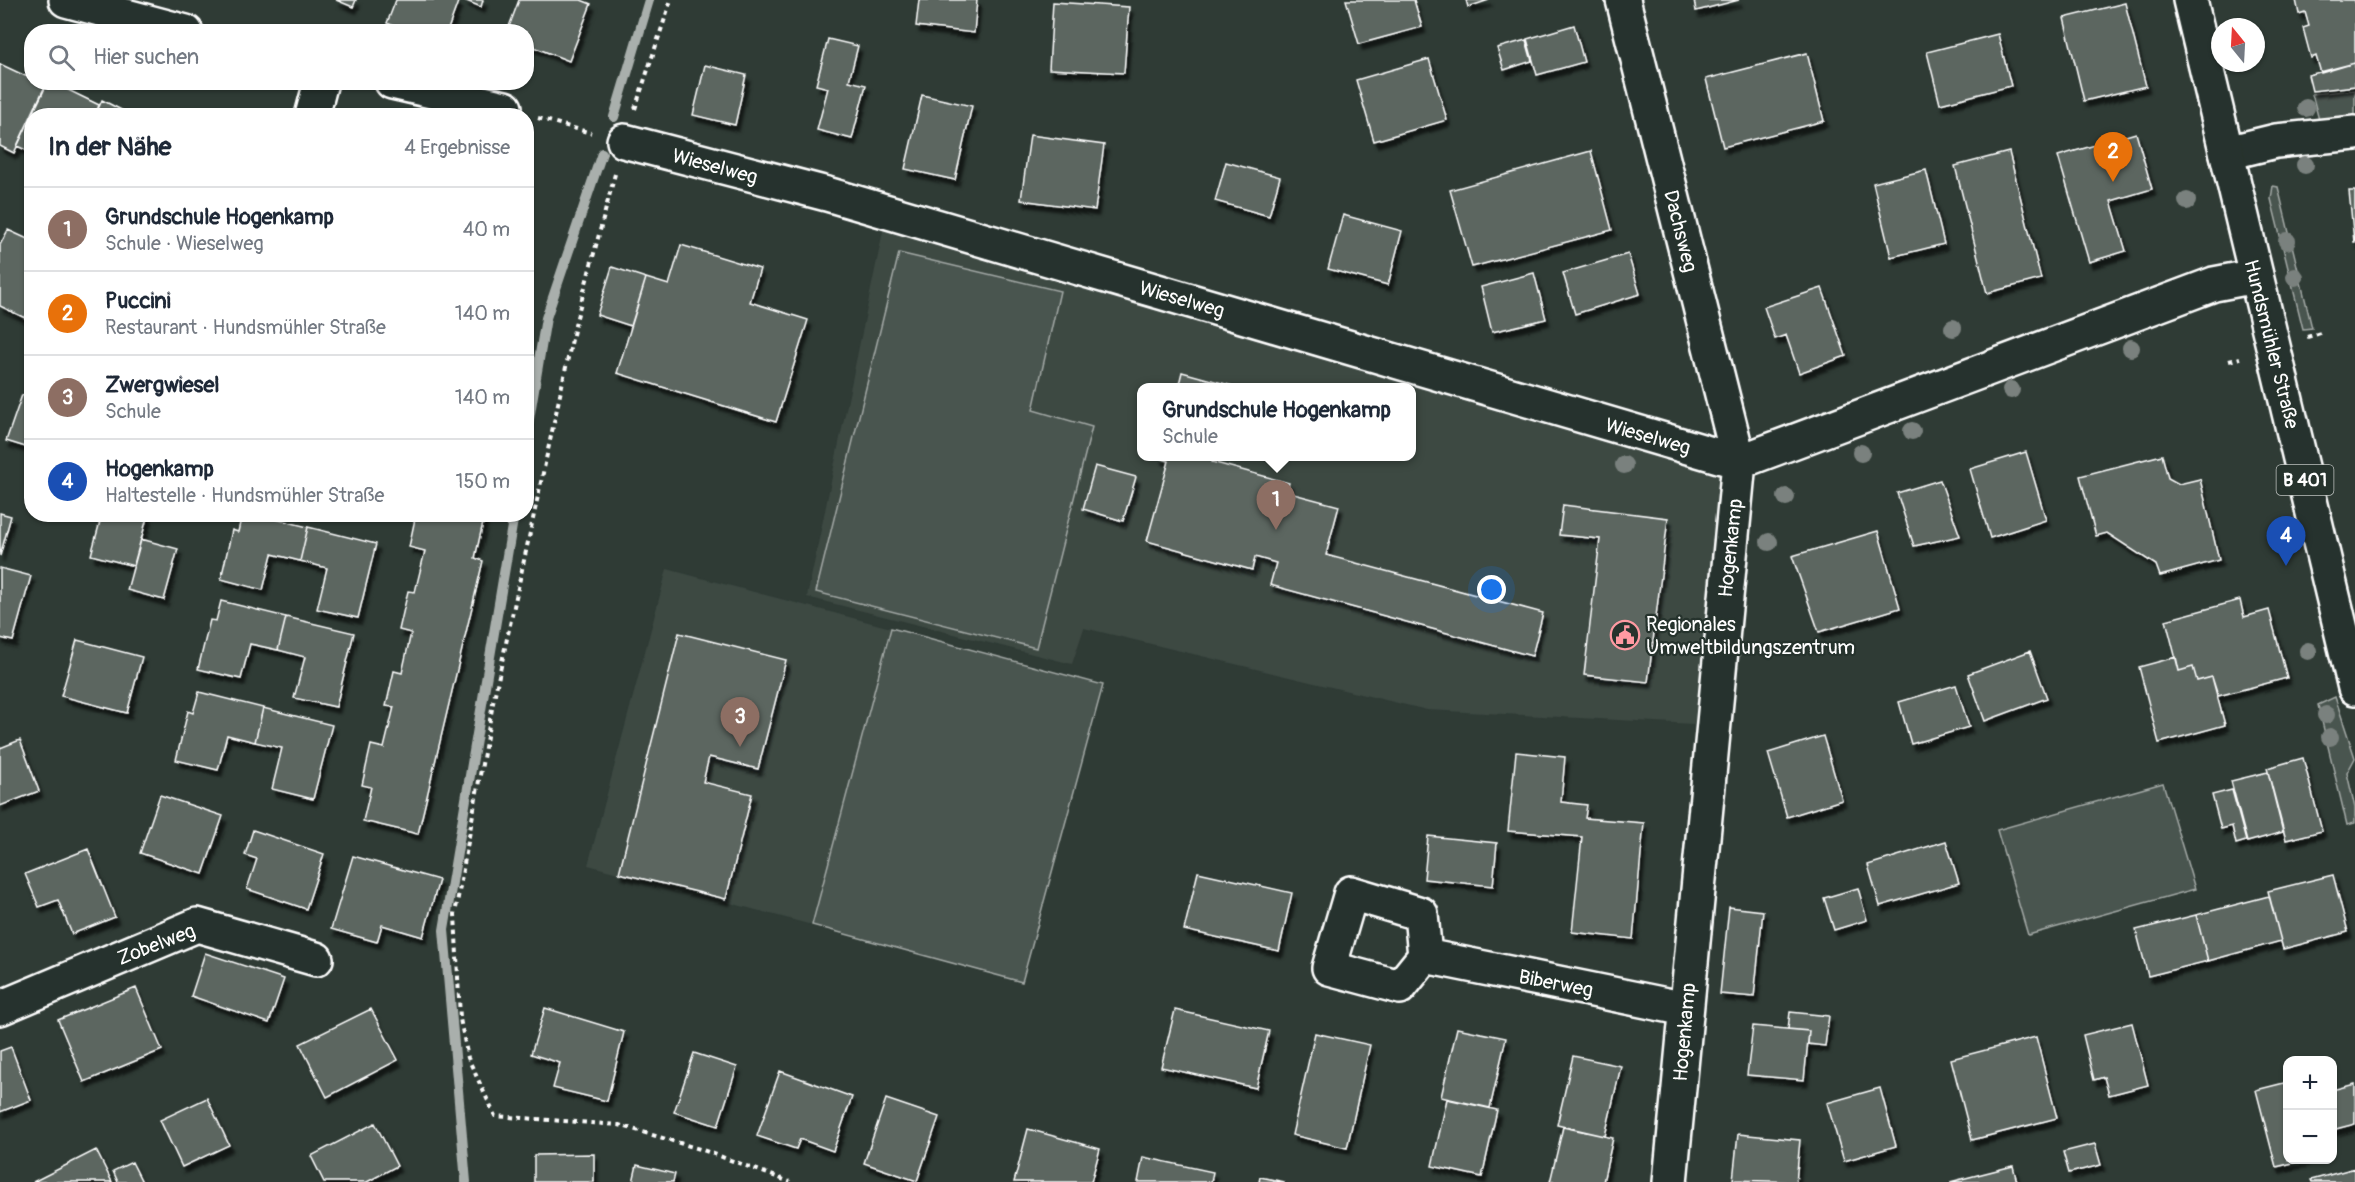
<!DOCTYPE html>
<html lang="de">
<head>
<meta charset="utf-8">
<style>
	body { margin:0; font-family:Pangolin,sans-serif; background:#f2f2f3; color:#1f2937 }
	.controls { position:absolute; right:18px; bottom:18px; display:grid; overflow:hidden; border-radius:12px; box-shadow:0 2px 4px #0004 }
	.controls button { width:54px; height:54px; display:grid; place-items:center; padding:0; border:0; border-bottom:2px solid #e0e1e3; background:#fff; color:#1f2937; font:30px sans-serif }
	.compass { position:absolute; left:2211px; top:18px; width:54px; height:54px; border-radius:50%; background:#fff; box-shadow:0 2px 4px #0004; rotate:342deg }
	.you { position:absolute; left:1492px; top:590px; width:21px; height:21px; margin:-15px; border:4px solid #fff; border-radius:50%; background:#1a73e8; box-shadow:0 0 0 9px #1a73e833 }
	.badge { display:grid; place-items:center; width:39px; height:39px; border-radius:50%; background:#2563eb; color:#fff; font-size:20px; font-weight:700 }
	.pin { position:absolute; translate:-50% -50px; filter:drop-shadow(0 2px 3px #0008) }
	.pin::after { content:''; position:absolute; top:32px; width:21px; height:18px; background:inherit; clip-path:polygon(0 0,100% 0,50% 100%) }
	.popup { position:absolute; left:1137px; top:383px; width:279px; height:78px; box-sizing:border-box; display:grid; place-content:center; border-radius:12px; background:#fff; filter:drop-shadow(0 2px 4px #0005); font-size:20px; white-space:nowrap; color:#747a83 }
	.popup b { font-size:22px; color:#1f2937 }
	.popup::after { content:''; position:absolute; left:50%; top:100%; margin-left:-12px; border:12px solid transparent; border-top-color:#fff }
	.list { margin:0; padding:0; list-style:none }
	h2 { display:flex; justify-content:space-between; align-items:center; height:78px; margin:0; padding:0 24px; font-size:26px }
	h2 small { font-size:20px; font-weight:400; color:#747a83 }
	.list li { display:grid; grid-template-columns:39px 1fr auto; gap:18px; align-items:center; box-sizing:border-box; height:84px; padding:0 24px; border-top:2px solid #e0e1e3 }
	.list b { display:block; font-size:22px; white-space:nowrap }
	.list p { margin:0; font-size:20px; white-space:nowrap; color:#747a83 }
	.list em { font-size:20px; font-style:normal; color:#747a83 }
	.icon { flex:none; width:33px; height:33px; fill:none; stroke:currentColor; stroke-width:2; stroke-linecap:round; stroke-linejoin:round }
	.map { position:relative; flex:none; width:2355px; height:1182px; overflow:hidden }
	.search { position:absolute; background:#fff; box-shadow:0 2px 4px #0004; left:24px; top:24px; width:510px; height:66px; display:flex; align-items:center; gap:15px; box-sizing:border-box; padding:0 21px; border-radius:24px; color:#747a83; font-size:22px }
	.panel { position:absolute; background:#fff; box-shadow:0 2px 4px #0004; left:24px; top:108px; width:510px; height:414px; border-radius:24px }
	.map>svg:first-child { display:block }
	.built { fill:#3c4842; fill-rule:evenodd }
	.green { fill:#4a544f; stroke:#a4aaa7; stroke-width:1.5 }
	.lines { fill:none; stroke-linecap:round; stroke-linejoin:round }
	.stream { stroke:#a9afac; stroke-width:10 }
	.building { fill:#5b6661; stroke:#fff; stroke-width:1.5; filter:url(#shadow) }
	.street-casing { stroke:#fff; stroke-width:38 }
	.primary-casing { stroke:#fff; stroke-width:38 }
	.path { stroke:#fff; stroke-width:4; stroke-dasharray:4.5 4.5; stroke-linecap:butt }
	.street { stroke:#26332d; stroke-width:33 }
	.primary { stroke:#26332d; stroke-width:33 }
	.tree { fill:#7a817e }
	.labels { text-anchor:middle; stroke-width:4.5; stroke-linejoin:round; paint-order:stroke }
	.shield { fill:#26332d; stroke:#bec2c0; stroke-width:1.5 }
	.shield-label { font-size:18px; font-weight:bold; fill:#fff }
	.street-label { font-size:20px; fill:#fff; stroke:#26332d }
	.poi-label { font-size:20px; fill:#fff; stroke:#26332d; text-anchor:start }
</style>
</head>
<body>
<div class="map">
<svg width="2355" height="1182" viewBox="0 0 2355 1182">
	<defs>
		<filter id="shadow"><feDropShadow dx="3.5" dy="6" stdDeviation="1.5" flood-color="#0009"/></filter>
	</defs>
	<rect width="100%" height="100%" fill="#2f3b35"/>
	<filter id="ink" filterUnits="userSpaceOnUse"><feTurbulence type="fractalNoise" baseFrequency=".0167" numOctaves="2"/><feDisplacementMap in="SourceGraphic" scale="12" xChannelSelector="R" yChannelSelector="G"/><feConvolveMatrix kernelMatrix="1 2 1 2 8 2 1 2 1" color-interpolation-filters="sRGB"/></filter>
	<g filter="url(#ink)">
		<!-- built -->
		<path class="built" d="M887,212L1739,462L1712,725L1427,710L1084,628L1072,664L807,597ZM1141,388H1411V456H1141Z
			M667,569L891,628L812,925L588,865Z"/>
		<!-- green -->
		<path class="green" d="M2355,90V116L2319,120L2312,94Z
			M2273,186L2278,187L2312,328L2303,329L2271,199Z
			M899,253L1060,291L1033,410L1092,427L1036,648L816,592Z
			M891,628L1103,685L1022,982L812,925Z
			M2335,697L2355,758L2347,773L2355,808V823L2347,825L2318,705Z
			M2163,783L2195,889L2028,935L1997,830Z"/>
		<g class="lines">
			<!-- stream -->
			<path class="stream" d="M614,117L649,0
				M526,437L546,318L602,153
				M466,1182L444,930L514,514"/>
		</g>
		<!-- building -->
		<path class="building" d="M336,0H356L353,7Z
			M396,0H453L458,2L447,32H409L387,23Z
			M464,0H483L481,7Z
			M519,0H581L591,4L569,61L526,44V32H507Z
			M919,0H977L974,33L916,26Z
			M1346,0H1414L1422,27L1359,44Z
			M1466,0H1489L1468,7Z
			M1694,0H1739L1696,11Z
			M2296,0H2355V63L2321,73L2316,56L2311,58L2303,28L2309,26L2305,12L2299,14Z
			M1053,2L1129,7L1124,73L1049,69Z
			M2125,3L2146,86L2084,101L2064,18Z
			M1574,25L1584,62L1537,75L1527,39Z
			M1998,34L2011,86L1940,104L1927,52Z
			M828,39L858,46L849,81L866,85L852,139L817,130L828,88L816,85Z
			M1526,40L1532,61L1504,70L1497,48Z
			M1807,53L1824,121L1723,147L1706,79Z
			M1429,59L1447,120L1374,141L1356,80Z
			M2355,63V86L2312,91L2308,75Z
			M0,64L32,79V82L46,86L14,153L0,146Z
			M705,65L746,75L735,125L693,115Z
			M47,82H52L99,105L95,116H32V153L17,146Z
			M922,95L972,106L955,180L905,169Z
			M102,100L133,116H95Z
			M2136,133L2152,189L2111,201L2126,251L2089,262L2058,156Z
			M1030,135L1104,145L1095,210L1021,200Z
			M1591,151L1612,230L1472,267L1450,190Z
			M2009,152L2041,279L1987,293L1955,166Z
			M1226,162L1280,177L1269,216L1215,201Z
			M1926,170L1944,244L1891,257L1873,183Z
			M2349,191H2355V242H2354Z
			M1343,215L1402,231L1388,285L1328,269Z
			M8,230L32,241V305L25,318L0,306V245Z
			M681,245L760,269L750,302L808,320L776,422L617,373L646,278L669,285Z
			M1628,254L1640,294L1575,314L1563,273Z
			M612,267L646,278L631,326L597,315Z
			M1534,273L1546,319L1492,332L1481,287Z
			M1822,288L1846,356L1799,373L1786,335L1775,339L1764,307Z
			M1182,372L1233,386L1232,388H1178Z
			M22,395L32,398V449L6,441Z
			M2026,452L2046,520L1990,538L1970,469Z
			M2162,455L2168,478L2179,484L2200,479L2219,560L2160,576L2156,565L2107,533L2096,536L2080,476Z
			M1159,456H1213L1212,462L1289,483L1286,492L1339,506L1326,555L1543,613L1532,656L1270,585L1276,563L1255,557L1252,570L1147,541L1169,461L1159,458Z
			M1095,466L1136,477L1123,521L1083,509Z
			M1940,480L1960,536L1914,546L1897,493Z
			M1563,505L1668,518L1648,682L1584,675L1600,539L1559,535Z
			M0,513L11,516L0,556Z
			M102,514H148L134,566L91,555Z
			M242,514H255L308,527L300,561L272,554L263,590L221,579L232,530L238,532Z
			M416,514H485L475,558L483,561L418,834L363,821L371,787L362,785L371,745L384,748L394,707L386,706L394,671L402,673L411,633L399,630L408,591L415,592L425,551L409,547Z
			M308,527L376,544L358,618L317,609L327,568L300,561Z
			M1878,531L1900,608L1819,632L1792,556Z
			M141,539L178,549L164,600L127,590Z
			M0,568L31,576L13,641L0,638Z
			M2240,600L2244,617L2269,610L2287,678L2218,696L2212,677L2197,681L2193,667L2179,671L2166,620Z
			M221,601L286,617L278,650L250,644L241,679L198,669L210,620L216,621Z
			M286,617L354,633L336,707L294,698L305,657L278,650Z
			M679,633L786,660L758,769L709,757L703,782L752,794L726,899L619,873Z
			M77,640L142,657L127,713L61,696Z
			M2030,651L2047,698L1985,721L1968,674Z
			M2176,657L2179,671L2193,667L2197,681L2212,677L2225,725L2159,743L2139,667Z
			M1956,685L1969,727L1911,744L1899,702Z
			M199,692L263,708L255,742L227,735L218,770L176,760L188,711L193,713Z
			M263,708L332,725L313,799L272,789L282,748L255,742Z
			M1823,736L1842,800L1787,817L1768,753Z
			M20,740L39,791L0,806V748Z
			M1516,752L1565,757L1561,802L1587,805L1585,818L1644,823L1633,939L1572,932L1582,837L1508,831Z
			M2303,758L2322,831L2286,840L2267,768Z
			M2268,772L2283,832L2247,842L2231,781Z
			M2232,790L2246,841L2236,844L2232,826L2221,829L2212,795Z
			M160,795L223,816L203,874L140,853Z
			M253,830L324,854L306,909L247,889L257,859L245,855Z
			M1428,836L1497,843L1493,886L1424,879Z
			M1946,841L1959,883L1880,906L1868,865Z
			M88,849L115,917L72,934L58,900L39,907L25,874Z
			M353,856L439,880L423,937L382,925L377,942L331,929Z
			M1198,872L1292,893L1279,951L1184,930Z
			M2333,875L2348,932L2283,949L2268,891Z
			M1858,888L1867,920L1834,930L1824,898Z
			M2269,896L2281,941L2208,961L2196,915Z
			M1729,907L1763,911L1754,997L1720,994Z
			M2196,915L2208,961L2148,976L2136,930Z
			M205,953L284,979L269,1023L191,996Z
			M136,988L162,1050L84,1082L58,1020Z
			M545,1008L624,1032L607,1101L553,1088L560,1063L531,1054Z
			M371,1009L398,1060L327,1097L300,1044Z
			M1175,1010L1269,1031L1256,1088L1161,1067Z
			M1790,1012L1829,1016L1825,1046L1808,1044L1809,1031L1788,1029Z
			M2132,1023L2148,1085L2109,1095L2104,1077L2094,1080L2083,1035Z
			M1753,1026L1809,1031L1804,1080L1747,1075Z
			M1457,1028L1506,1038L1490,1108L1441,1097Z
			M1315,1033L1370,1045L1347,1148L1292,1135Z
			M2036,1037L2057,1118L1972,1140L1951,1059Z
			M11,1047L31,1100L0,1112V1051Z
			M694,1053L737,1067L718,1126L674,1112Z
			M1573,1056L1621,1066L1605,1136L1557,1125Z
			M780,1071L852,1097L833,1151L800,1139L796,1149L757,1136Z
			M2288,1082V1160H2305L2276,1167L2256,1090Z
			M2355,1084V1124L2332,1130V1090Z
			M1880,1088L1896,1146L1844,1161L1827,1103Z
			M207,1098L229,1145L182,1167L160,1120Z
			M886,1099L939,1117L917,1181L864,1163Z
			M1447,1099L1497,1110L1482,1177L1432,1166Z
			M375,1123L397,1166L367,1182H324L311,1156Z
			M1563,1127L1613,1138L1603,1182H1550Z
			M1028,1129L1100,1149L1091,1182H1014Z
			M1738,1134L1800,1140L1796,1182L1733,1180Z
			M2095,1144L2101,1165L2069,1173L2063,1152Z
			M96,1150L112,1182H33Z
			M594,1154V1182H534V1155Z
			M1143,1157L1213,1172L1211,1182H1138Z
			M132,1162L142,1182H118L113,1171Z
			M637,1165L675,1174L673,1182H633Z
			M2013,1166L2017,1182H1950Z
			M2355,1168V1182H2312L2311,1180Z
			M1260,1177L1285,1182H1259Z"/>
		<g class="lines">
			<!-- street casing -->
			<g class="street-casing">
				<path id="street" d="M66,0L186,32
					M1623,0L1739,462
					M392,82L505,108
					M312,116L321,82
					M624,141L827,194L1739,462
					M2227,153L2276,141L2355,133
					M1425,956L1400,987L1329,968L1351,893L1421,914L1425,956L1686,1009
					M0,1008L197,925L316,959
					M1670,1182L1739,462L2214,284L2256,276"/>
			</g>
			<!-- primary casing -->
			<g class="primary-casing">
				<path id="primary" d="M2190,0L2355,688"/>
			</g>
			<!-- path -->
			<path class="path" d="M635,109L671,0
				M538,118L591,133
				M615,174L576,321L493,703L455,914L460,1019L468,1058L495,1116L619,1125L703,1150L790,1182
				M2307,337L2324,332
				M2229,361L2240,358"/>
			<!-- street -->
			<use href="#street" class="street"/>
			<!-- primary -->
			<use href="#primary" class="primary"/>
		</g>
		<!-- trees -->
		<g class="tree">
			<circle cx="2306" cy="108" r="9"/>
			<circle cx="2305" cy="165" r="9"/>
			<circle cx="2187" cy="201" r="9"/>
			<circle cx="2287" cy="241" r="9"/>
			<circle cx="2295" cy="277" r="9"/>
			<circle cx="1953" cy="328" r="9"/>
			<circle cx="2131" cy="348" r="9"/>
			<circle cx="2011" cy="390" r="9"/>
			<circle cx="1912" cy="431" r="9"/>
			<circle cx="1861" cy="453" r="9"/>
			<circle cx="1624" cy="465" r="9"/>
			<circle cx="1786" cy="497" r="9"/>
			<circle cx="1769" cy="542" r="9"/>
			<circle cx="2308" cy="651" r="9"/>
			<circle cx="2326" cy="715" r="9"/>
			<circle cx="2330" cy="737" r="9"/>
		</g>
	</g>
	<!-- icons -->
	<defs>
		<g id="civic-ring" transform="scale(1.5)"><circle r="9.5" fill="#26332d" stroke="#ff9aa2" stroke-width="1.5"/><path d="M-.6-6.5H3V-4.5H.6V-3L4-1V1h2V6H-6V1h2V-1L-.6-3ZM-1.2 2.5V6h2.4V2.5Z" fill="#ff9aa2"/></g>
	</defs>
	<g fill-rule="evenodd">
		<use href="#civic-ring" x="1625" y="635"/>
	</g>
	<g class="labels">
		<!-- shield labels -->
		<rect class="shield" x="2276.5" y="465" width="57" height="30" rx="4.5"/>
		<g class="shield-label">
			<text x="2305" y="486">B 401</text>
		</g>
		<!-- street labels -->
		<g class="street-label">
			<text transform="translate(715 166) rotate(15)" y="7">Wieselweg</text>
			<text transform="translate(1681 231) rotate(76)" y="7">Dachsweg</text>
			<text transform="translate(1182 299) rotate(16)" y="7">Wieselweg</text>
			<text transform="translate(2272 344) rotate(76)" y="7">Hundsmühler Straße</text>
			<text transform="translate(1648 436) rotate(16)" y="7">Wieselweg</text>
			<text transform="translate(1730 548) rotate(-84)" y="7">Hogenkamp</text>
			<text transform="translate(156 944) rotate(-21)" y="7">Zobelweg</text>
			<text transform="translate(1556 983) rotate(11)" y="7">Biberweg</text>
			<text transform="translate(1684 1032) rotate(-85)" y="7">Hogenkamp</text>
		</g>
		<!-- poi labels -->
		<g class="poi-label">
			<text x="1646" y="631">Regionales<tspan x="1646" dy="23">Umweltbildungszentrum</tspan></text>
		</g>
	</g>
</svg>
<div class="controls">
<button>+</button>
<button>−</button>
</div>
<svg class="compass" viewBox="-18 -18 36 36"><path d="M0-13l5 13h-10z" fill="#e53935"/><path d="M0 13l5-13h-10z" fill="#747a83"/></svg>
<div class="you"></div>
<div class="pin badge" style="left:1276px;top:530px;background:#8d6e63">1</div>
<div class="popup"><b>Grundschule Hogenkamp</b>Schule</div>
<div class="pin badge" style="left:2113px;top:182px;background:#e8710a">2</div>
<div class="pin badge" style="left:740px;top:747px;background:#8d6e63">3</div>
<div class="pin badge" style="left:2286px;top:566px;background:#1a4fb4">4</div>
<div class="search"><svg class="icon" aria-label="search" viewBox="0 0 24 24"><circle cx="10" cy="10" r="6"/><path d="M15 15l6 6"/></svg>Hier suchen</div>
<section class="panel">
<h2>In der Nähe<small>4 Ergebnisse</small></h2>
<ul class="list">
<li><span class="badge" style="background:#8d6e63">1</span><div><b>Grundschule Hogenkamp</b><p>Schule · Wieselweg</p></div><em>40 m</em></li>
<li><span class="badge" style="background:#e8710a">2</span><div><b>Puccini</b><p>Restaurant · Hundsmühler Straße</p></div><em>140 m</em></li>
<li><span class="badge" style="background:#8d6e63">3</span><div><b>Zwergwiesel</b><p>Schule</p></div><em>140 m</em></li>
<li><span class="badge" style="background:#1a4fb4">4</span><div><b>Hogenkamp</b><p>Haltestelle · Hundsmühler Straße</p></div><em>150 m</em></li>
</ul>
</section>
</div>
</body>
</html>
